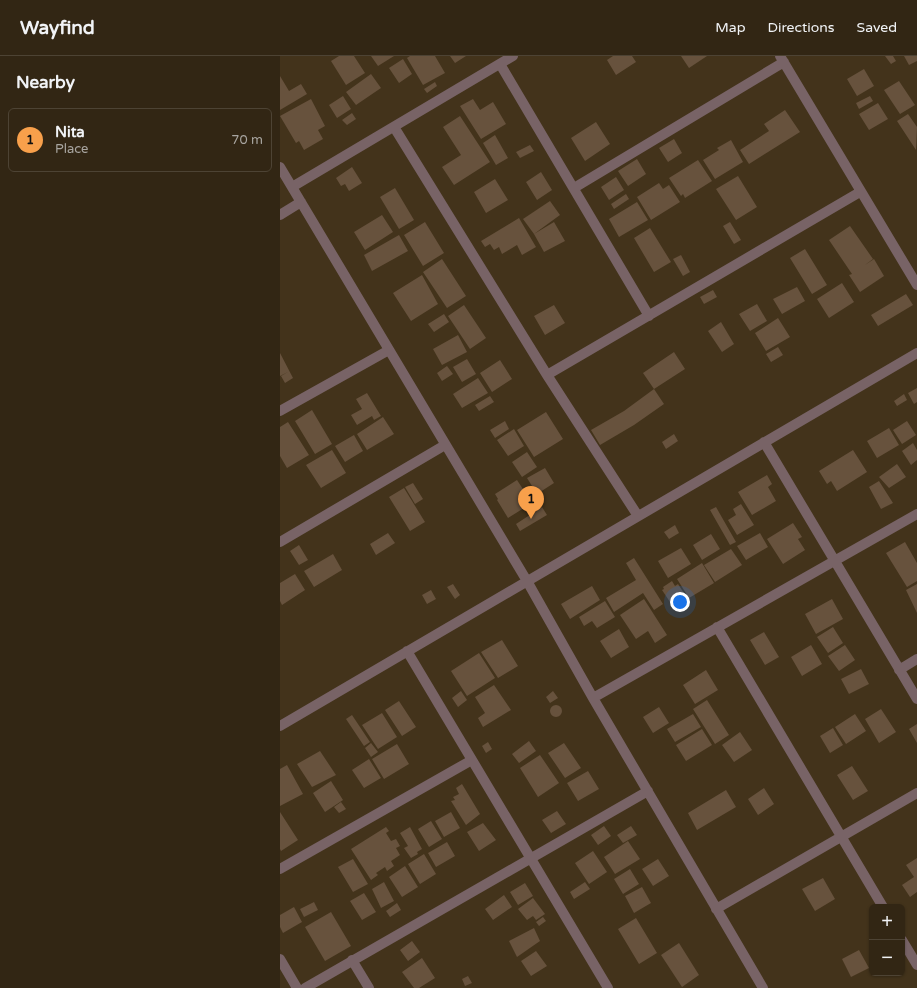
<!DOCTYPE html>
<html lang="en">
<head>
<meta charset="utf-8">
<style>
	body { margin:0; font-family:"Varela Round",sans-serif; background:#3d3222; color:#f1f3f6 }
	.controls { position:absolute; right:12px; bottom:12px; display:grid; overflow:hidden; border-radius:6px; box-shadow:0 1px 3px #0004 }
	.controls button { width:36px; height:36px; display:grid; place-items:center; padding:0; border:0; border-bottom:1px solid #4d4334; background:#322614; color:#f1f3f6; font:20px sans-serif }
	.you { position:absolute; left:400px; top:546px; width:14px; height:14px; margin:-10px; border:3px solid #fff; border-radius:50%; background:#1a73e8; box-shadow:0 0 0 6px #1a73e833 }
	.badge { display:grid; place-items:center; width:26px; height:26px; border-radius:50%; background:#f8a04b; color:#111; font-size:13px; font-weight:700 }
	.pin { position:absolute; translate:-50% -33px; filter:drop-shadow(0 1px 2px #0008) }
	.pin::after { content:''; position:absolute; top:21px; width:14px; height:12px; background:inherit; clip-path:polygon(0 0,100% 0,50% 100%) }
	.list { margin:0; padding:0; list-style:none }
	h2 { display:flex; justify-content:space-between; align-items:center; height:52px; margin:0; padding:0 16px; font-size:17px }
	h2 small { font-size:13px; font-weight:400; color:#a8a5a0 }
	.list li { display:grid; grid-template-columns:26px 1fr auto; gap:12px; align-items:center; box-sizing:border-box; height:64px; margin:0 8px 8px; padding:0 8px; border:1px solid #4d4334; border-radius:6px }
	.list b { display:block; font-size:15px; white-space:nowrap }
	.list p { margin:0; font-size:13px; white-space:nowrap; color:#a8a5a0 }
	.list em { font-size:13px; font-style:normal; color:#a8a5a0 }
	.map { position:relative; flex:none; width:637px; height:932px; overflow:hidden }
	header { display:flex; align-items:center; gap:24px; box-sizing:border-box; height:56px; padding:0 20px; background:#322614; border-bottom:1px solid #4d4334 }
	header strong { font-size:19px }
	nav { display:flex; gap:22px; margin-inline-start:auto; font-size:14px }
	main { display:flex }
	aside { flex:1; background:#322614 }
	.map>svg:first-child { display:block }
	.building { fill:#67523d }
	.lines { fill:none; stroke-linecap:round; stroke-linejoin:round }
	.minor { stroke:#786366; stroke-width:10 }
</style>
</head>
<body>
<header>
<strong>Wayfind</strong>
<nav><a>Map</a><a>Directions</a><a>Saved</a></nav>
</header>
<main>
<aside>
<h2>Nearby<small></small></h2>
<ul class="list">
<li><span class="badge">1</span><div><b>Nita</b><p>Place</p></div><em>70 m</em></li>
</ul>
</aside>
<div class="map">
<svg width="637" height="932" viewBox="0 0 637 932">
	<rect width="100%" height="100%" fill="#43331b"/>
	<!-- building -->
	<path class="building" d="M59,0H74L85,17L66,29L51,5Z
		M91,0H114L98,10Z
		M130,0H155L165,17L143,29L127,2Z
		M170,0H186L175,7Z
		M333,0H352L356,6L336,19L327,4Z
		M401,0H427L409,12Z
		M605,0H613L616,5L611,8Z
		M624,0H637V5L629,9Z
		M123,3L132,18L119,27L109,12Z
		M584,13L594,30L577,40L567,23Z
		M91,18L101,32L76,49L66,36Z
		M0,20L9,35L21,28L27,38L0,54Z
		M619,25L635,49L620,58L604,34Z
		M155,26L157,30L147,37L144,33Z
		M63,40L71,53L57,62L49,49Z
		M590,40L593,45L579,53L576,47Z
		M31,43L45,70L38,74L43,83L24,94L19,85L16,87L0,60Z
		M193,43L200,54L213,46L226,68L201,83L180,50Z
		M598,47L608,63L589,74L579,58Z
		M505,54L520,76L469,108L460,94L489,75L484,68Z
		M72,57L76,63L67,69L62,64Z
		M628,58L637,71L636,94L617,65Z
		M180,60L210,106L174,129L162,111L181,99L163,71Z
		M316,66L330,88L305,105L291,82Z
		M215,79L228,102L216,109L203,87Z
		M394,83L402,97L388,106L379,92Z
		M451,84L463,106L435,123L423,104L439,94L437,92Z
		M250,89L254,95L240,102L236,96Z
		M357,103L366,118L348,130L338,115Z
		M418,104L432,125L405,142L403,138L401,140L389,122Z
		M72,111L82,127L69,135L65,128L61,130L56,122Z
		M261,116L272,134L257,144L246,126Z
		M458,120L477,151L456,164L436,133Z
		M336,121L344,134L329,144L321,131Z
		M215,123L228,144L206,157L194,136Z
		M379,127L383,133L389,129L400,146L371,164L357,141Z
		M115,132L134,164L119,173L100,141Z
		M346,138L349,143L334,153L331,148Z
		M270,145L280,159L254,178L243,163Z
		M357,146L368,164L339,181L329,163Z
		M102,159L113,176L85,194L74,176Z
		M239,162L256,191L242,199L237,189L222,198L219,191L214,194L210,188L205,191L201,185Z
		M145,166L164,197L143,210L124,179Z
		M274,166L285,185L264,196L254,178Z
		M450,166L461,184L454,188L443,170Z
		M570,170L593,203L585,209L594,203L604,220L580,236L569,219L572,218L549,184Z
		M370,172L391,206L374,216L354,182Z
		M119,179L128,195L92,215L84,199Z
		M525,193L547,229L532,238L510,202Z
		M401,199L410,216L403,220L393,203Z
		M162,203L186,240L167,252L143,216Z
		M142,219L158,248L131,265L113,237Z
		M562,227L574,246L549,262L537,243Z
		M517,231L525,245L502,258L493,243Z
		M433,234L437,241L424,248L420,241Z
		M626,238L633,249L598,270L591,259Z
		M477,248L487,265L470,275L459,258Z
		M184,249L206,282L190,293L168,260Z
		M274,249L285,267L265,279L254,260Z
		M164,258L169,266L154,276L148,268Z
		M498,262L510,281L486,295L475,277Z
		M441,266L454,288L442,296L428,275Z
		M178,279L187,296L162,309L153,293Z
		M498,291L503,299L491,306L486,298Z
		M394,296L405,313L374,333L363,317Z
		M0,297L13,322L5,327L1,320L8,316L0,320Z
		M187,303L196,318L182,326L173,311Z
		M220,304L232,323L212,336L200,317Z
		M167,310L173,318L162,325L157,317Z
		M198,322L208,337L182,352L173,338Z
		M637,332V346L634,348L628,337Z
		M374,333L384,348L354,369L349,362L354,369L320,389L311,374L344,355Z
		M87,337L101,360L94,364L92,360L77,369L71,359L82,353L76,343Z
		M624,338L627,344L617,350L614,345Z
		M210,340L214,346L199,355L195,349Z
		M32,354L52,388L35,398L15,365Z
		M266,356L283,383L254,401L237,374Z
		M103,361L114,378L87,394L77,378Z
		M225,365L229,373L215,382L210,374Z
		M627,365L636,379L622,388L613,374Z
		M8,366L29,399L7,412L0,400V371Z
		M609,372L619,389L597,402L587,385Z
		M234,373L244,390L228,400L217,384Z
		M394,378L398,385L386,393L382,386Z
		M74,379L83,395L65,406L55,390Z
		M633,387L637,394V404L631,409L622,395Z
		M52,394L66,417L41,432L26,409Z
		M573,394L587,416L557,435L551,425L547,428L539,415Z
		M247,396L257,411L242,421L232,406Z
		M617,408L626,421L609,432L599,421Z
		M265,412L274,427L257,438L247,422Z
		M487,419L492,428L488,431L496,445L472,459L458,436Z
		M237,424L252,447L228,462L217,444L218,443L215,438Z
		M599,425L613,447L601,453L589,431Z
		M133,427L143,443L135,448L125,431Z
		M124,432L145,466L130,475L109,441Z
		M461,448L474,469L457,479L448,464L456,459L453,453Z
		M262,451L267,459L240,475L236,468Z
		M436,451L456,486L450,489L430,454Z
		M513,467L522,481L518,483L525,494L503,508L487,483Z
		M395,469L399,477L389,483L384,476Z
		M108,477L115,487L96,499L90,488Z
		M480,477L488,491L466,504L457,490Z
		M431,478L440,493L422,504L413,489Z
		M625,486L637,507V525L627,531L606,497Z
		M19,489L28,504L19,509L10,495Z
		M401,492L411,508L388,522L378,505Z
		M451,493L462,509L435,526L424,509Z
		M53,498L62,514L34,531L24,515Z
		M354,502L383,548L374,554L363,537L334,556L326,542L356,524L346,507Z
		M422,507L434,527L409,542L397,523Z
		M15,518L25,534L2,549L0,545V527Z
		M392,525L395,530L398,528L409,545L401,550L398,546L392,549L382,534L384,533L383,531Z
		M173,528L180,539L175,543L167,531Z
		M637,528V557L626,534Z
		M312,530L320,544L290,563L281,548Z
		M151,534L156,543L147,548L142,539Z
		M364,543L387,579L375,587L368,575L356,583L340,559Z
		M552,543L563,563L536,578L525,558Z
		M325,545L335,561L317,572L312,565L304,570L299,561Z
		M553,571L563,587L548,597L537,581Z
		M339,573L349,591L331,602L320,585Z
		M484,576L499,601L485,609L470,584Z
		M222,584L238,610L218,622L201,596Z
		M531,589L542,608L522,620L511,601Z
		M565,589L575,604L559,615L548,600Z
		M199,597L215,622L187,640L171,615Z
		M581,613L589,628L569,638L561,623Z
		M426,614L438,634L415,648L403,629Z
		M214,629L231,654L203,671L198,662L205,657L195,641Z
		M181,635L187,644L178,651L172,642Z
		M273,635L278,642L270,647L266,641Z
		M427,644L449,679L435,688L413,653Z
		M119,645L136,671L122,680L105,654Z
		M270 655a6 6 0 1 1 12 0a6 6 0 1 1-12 0Z
		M379,651L389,667L373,677L363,661Z
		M601,653L616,676L599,687L585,663Z
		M102,657L117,681L98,693L82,669Z
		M413,658L421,671L395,686L387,673Z
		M575,658L586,675L566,688L555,671Z
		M72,659L90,686L84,690L66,663Z
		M637,668V687L629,673Z
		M553,672L563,689L550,697L540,680Z
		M422,673L432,689L406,705L396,689Z
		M460,676L472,694L454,706L442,689Z
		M249,685L256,695L239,707L232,698Z
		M208,686L212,693L206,697L202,690Z
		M91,687L98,696L91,701L85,692Z
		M284,687L301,712L285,722L268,697Z
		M117,688L129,708L104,723L92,703Z
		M40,695L56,719L32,731L17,708Z
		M260,699L279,727L258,741L240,712Z
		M89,703L101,722L84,732L72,714Z
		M7,709L23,738L0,750V713Z
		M572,710L588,735L573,744L557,719Z
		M308,715L319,733L298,745L287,727Z
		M51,725L63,744L45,756L33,737Z
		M182,728L200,758L186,769L171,745L175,744L173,741L179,738L176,732Z
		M484,732L494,748L478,759L468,743Z
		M446,734L456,751L417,774L408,757Z
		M61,746L66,753L59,757L54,751Z
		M277,755L286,768L271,777L262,764Z
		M0,756L18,784L1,795L0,793Z
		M171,756L180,772L164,781L155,765Z
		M151,765L162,783L149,791L138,773Z
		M203,767L216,784L199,795L187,776Z
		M324,770L331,780L318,789L311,779Z
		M351,770L357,779L343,787L337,779Z
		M106,771L109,775L106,777L111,785L116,783L120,790L116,792L120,799L111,805L114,810L107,815L105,811L96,817L98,819L91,824L71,793Z
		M130,771L142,793L137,796L138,798L131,802L124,792L128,790L120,777Z
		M348,785L360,803L335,818L324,801Z
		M167,786L175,800L156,811L148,797Z
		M313,795L327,816L309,828L295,807Z
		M144,798L156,818L140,828L128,808Z
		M637,802V836L630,841L622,829L634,821L626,809Z
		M73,803L88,828L73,836L58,811Z
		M378,803L389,820L373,830L362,813Z
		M125,810L138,831L122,841L109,821Z
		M350,813L359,828L343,838L334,823Z
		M543,822L555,843L535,855L522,833Z
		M104,826L114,845L101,852L92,833Z
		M305,826L310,833L294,843L290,836Z
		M245,827L253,840L238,849L230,836Z
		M362,831L371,847L354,857L345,840Z
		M84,837L96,856L82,864L70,845Z
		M224,839L232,851L213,864L205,853Z
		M253,842L265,858L256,864L253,860L247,864L238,853Z
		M34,846L38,854L24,861L20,853Z
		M117,847L121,854L110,861L106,855Z
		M14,851L22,866L3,877L0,871V859Z
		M51,856L71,890L45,905L25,871Z
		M263,861L266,865L259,870L256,866Z
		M356,862L377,897L359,908L338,873Z
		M254,872L260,885L237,901L229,885Z
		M132,885L140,896L128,905L120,894Z
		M399,887L419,919L402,931L381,899Z
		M579,894L589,912L571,921L562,903Z
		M256,895L267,910L251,920L241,905Z
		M142,902L155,922L139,932H134L122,916Z
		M188,920L192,927L185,930L182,923Z"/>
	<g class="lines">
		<!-- minor -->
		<path class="minor" d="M500,0L637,229
			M220,8L369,260
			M114,71L267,319L358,460
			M0,111L247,525L313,642L483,932
			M12,131L233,0
			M294,132L504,6
			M0,159L21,146
			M267,319L580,136
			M0,355L109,294
			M484,386L637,643
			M0,486L165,389
			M437,571L603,851
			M127,595L328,932
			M619,614L637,603
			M313,642L637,458
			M0,670L637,297
			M0,813L192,704
			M436,853L637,737
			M622,884L637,909
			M0,903L17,932
			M72,904L89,932
			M25,932L368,735"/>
	</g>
</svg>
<div class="controls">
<button>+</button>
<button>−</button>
</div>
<div class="you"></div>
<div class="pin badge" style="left:251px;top:463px">1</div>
</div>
</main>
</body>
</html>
